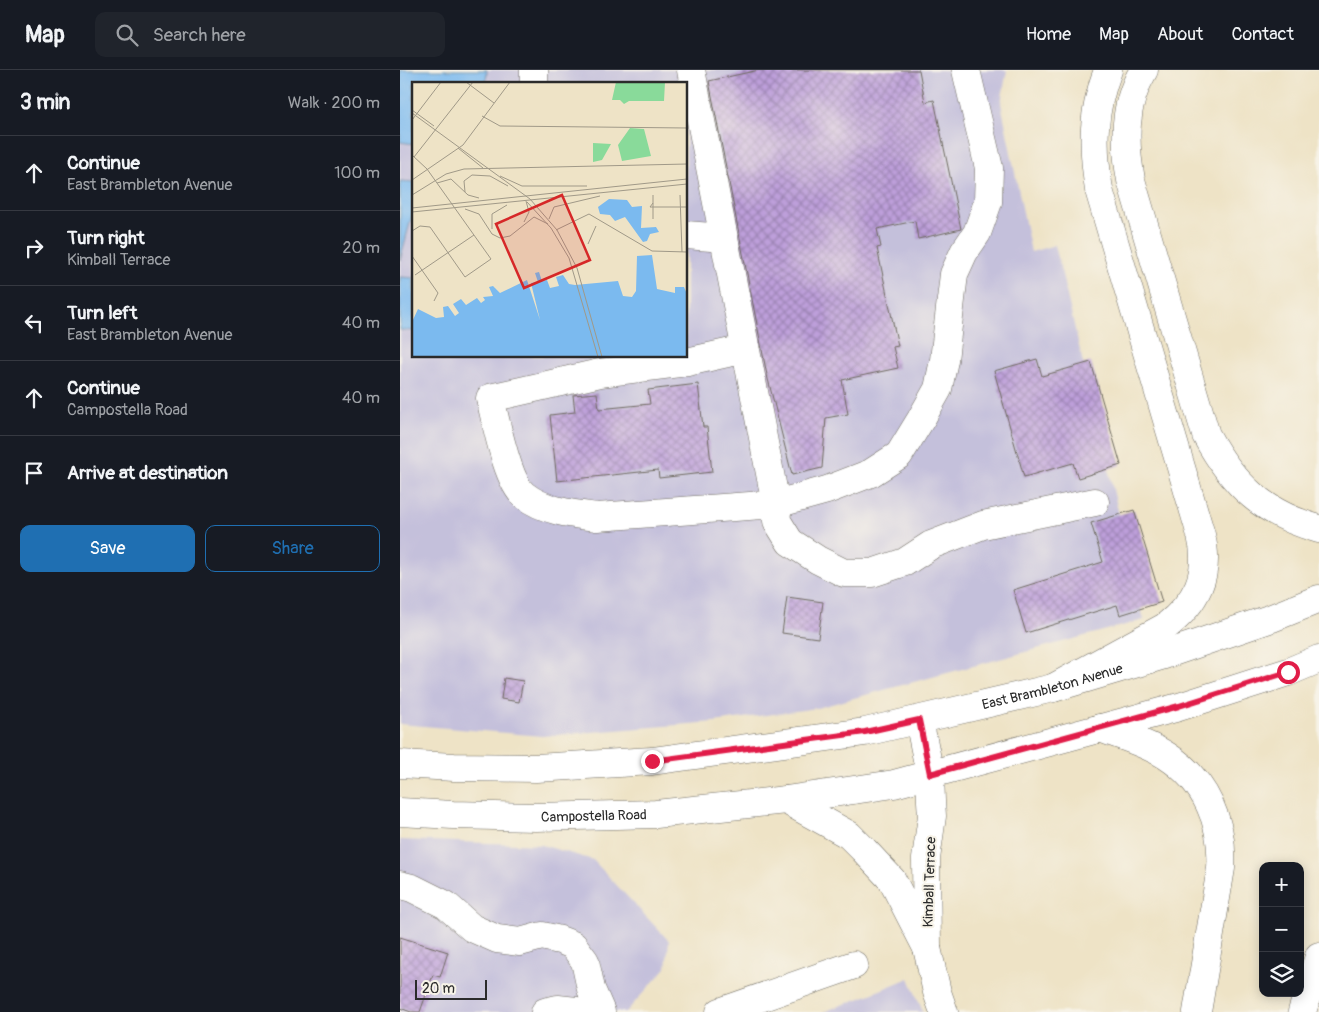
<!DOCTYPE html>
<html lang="en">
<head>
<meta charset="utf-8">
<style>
	body { margin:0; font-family:Pangolin,sans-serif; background:#20242c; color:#f1f3f6 }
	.controls { position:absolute; right:15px; bottom:15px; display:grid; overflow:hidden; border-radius:10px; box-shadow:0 2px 12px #0003 }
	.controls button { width:45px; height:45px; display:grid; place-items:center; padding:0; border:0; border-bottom:1px solid #363941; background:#171b24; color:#f1f3f6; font:25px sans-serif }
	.scale { position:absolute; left:15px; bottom:12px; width:72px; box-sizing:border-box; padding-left:5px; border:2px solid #2b2b2b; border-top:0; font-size:14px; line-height:18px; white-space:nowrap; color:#2b2b2b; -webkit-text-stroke:4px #f7f3e8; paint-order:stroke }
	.stop { position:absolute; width:15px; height:15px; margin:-11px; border:4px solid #e11d48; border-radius:50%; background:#fff }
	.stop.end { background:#e11d48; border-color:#fff; box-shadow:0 1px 5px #0008 }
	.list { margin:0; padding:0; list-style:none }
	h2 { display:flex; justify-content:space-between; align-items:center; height:65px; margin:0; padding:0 20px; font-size:21px }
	h2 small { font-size:16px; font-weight:400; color:#9ea1a6 }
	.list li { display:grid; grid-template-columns:32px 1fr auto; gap:15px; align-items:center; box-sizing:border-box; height:75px; padding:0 20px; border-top:1px solid #363941 }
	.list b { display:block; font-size:19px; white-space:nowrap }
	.list p { margin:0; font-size:16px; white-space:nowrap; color:#9ea1a6 }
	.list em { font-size:16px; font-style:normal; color:#9ea1a6 }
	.actions { display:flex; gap:10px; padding:15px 20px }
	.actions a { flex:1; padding:11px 0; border:1px solid #1f6fb2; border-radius:10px; text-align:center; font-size:18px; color:#1f6fb2 }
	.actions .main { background:#1f6fb2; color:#fff }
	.icon { flex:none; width:28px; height:28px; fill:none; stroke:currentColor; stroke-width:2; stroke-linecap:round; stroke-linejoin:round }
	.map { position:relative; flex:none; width:919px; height:942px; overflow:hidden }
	header { display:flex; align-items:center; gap:30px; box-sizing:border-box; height:70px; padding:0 25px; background:#171b24; border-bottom:1px solid #363941 }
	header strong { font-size:24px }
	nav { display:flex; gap:28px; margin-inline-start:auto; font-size:18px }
	.search { width:350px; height:45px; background:#20242c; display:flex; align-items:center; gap:12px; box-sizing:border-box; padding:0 18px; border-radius:10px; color:#9ea1a6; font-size:19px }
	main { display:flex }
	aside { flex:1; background:#171b24 }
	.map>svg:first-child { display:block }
	.industrial { fill:#c4c0db; fill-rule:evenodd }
	.water { fill:#7bbaef; stroke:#53728d }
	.building { fill:url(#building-cross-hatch) }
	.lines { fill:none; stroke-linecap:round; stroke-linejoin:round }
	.minor-casing { stroke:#6f6b61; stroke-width:29 }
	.major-casing { stroke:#6f6b61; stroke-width:29 }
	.highway-casing { stroke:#6f6b61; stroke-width:29 }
	.minor { stroke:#fff; stroke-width:28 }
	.major { stroke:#fff; stroke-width:28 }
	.highway { stroke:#fff; stroke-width:28 }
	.route { stroke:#e11d48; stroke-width:6 }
	.labels { text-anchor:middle; stroke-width:4; stroke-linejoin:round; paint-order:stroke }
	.street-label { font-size:14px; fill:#2b2b2b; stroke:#f7f3e8 }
	.inset-road { fill:none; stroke:#a09988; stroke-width:1 }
	.view { fill:#d62828; fill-opacity:0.15; stroke:#d62828; stroke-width:2.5 }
	.inset-edge { fill:none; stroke:#2b2b2b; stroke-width:2.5 }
</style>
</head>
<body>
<header>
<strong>Map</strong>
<div class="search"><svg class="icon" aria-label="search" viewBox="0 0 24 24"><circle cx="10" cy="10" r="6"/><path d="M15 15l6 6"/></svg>Search here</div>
<nav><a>Home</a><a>Map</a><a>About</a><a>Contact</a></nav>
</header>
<main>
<aside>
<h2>3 min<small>Walk · 200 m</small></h2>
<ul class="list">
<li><svg class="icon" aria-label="ahead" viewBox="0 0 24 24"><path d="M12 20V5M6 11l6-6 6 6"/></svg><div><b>Continue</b><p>East Brambleton Avenue</p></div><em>100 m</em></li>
<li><svg class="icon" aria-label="right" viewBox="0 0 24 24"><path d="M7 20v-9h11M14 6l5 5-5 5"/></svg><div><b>Turn right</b><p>Kimball Terrace</p></div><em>20 m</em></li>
<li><svg class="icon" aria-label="left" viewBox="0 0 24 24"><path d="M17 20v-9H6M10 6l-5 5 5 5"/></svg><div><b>Turn left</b><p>East Brambleton Avenue</p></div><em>40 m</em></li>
<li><svg class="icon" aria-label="ahead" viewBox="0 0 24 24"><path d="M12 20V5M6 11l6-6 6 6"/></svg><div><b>Continue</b><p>Campostella Road</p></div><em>40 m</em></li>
<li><svg class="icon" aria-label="arrive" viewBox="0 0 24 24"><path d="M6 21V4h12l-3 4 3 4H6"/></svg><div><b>Arrive at destination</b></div></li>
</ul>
<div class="actions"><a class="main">Save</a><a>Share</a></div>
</aside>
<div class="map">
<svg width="919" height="942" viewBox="0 0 919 942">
	<defs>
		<pattern id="building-cross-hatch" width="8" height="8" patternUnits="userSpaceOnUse" patternTransform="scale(1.25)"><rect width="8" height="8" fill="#bd9fda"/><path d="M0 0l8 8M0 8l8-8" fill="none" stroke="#9a82b1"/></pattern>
	</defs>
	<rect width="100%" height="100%" fill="#f7f3e8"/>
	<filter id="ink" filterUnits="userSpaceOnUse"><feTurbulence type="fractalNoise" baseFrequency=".02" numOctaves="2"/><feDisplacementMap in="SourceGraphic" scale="10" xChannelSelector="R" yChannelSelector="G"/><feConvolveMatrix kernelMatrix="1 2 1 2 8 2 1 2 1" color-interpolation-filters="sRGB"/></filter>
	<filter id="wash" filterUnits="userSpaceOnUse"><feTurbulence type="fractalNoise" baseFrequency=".0096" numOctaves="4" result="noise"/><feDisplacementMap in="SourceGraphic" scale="20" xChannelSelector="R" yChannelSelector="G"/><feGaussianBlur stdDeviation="1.12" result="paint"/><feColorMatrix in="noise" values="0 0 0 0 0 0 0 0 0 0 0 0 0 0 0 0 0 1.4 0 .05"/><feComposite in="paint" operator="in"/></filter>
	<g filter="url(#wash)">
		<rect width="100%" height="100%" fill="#eee3c6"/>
		<!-- industrial -->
		<path class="industrial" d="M0,0H607L601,33L631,182L655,175L744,550L417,638L314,652L142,666L0,654ZM14,14H286V286H14Z
			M0,770L142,775L193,790L269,871L266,898L226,942H0Z
			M509,908L523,942H423L461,928Z"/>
		<!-- water -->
		<path class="water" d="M0,0H87L86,14H14V74L0,72Z
			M0,111L14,112V138L0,190Z
			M0,207L14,208V261L0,260Z"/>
		<g id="blocks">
			<!-- building -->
			<path class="building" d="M359,0H519L525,32L534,30L561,159L518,169L515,151L477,159L481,177L477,178L498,276L493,277L498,298L442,310L448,344L426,348L422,398L392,405L367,305L309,11Z
				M637,289L642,306L691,292L721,395L678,408L673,393L624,407L594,301Z
				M298,314L303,357H307L312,402L259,408L258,400L157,411L150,345L175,342L173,325L197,323L199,339L250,334L248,320Z
				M734,440L762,532L720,545L717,535L626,563L613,520L703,492L691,453Z
				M387,527L423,532L418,568L382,563Z
				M104,608L123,611L119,632L101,629Z
				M0,867L48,882L40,907L33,905L20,942H11L0,938Z"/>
		</g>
	</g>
	<g filter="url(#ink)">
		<use href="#blocks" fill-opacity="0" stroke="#6f6b61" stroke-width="1"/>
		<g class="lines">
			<!-- minor casing -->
			<g class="minor-casing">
				<path id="minor" d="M291,0L376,434L197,447C172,444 144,441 124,425C107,411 96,351 90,328L200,303L287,292L345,279
					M566,0L589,98L588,132L577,163L564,182L554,204L544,290L538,319L521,349L499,385L471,403L427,420L376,434L377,451L390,472L418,490L444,503H472L505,492L531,475L583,455L695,432
					M134,14V0
					M286,165L324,168
					M519,650L530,704L531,731L532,746L526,789L527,878L537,922L544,942
					M0,815L12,818L46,835L72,858L97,869L120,872L142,866L160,870L173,875L185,891L191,919L201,942
					M145,942L158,939L185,942
					M320,942L454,895"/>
			</g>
			<!-- major casing -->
			<g class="major-casing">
				<g id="major">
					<path id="s1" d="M0,694L54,697L136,698L252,691L465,662L653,618L764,585L872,548L919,529"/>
					<path d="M386,730L449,765L463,779L492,810L527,878"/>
					<path id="s2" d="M0,742L53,745L136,747L256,744L386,730L494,714L779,637L888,602L919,589"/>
				</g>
			</g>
			<!-- highway casing -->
			<g class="highway-casing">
				<path id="highway" d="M744,0C723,34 724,72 731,110L806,365C833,415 864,444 919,459
					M653,618L765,557C796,533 811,505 801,465L699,120C692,76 692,42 708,0
					M700,658C722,666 747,673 767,686C806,711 824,754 821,798L797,942
					M902,942L919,886"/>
			</g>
			<!-- minor -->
			<use href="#minor" class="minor"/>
			<!-- major -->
			<use href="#major" class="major"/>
			<!-- highway -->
			<use href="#highway" class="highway"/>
		</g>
	</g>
	<g class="lines" filter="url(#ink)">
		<!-- route -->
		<path class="route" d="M252,691L465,662L519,650L530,704L779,636L888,602"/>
	</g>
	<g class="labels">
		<!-- street labels -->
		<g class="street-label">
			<text dy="5" stroke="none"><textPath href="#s1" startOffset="660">East Brambleton Avenue</textPath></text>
			<text dy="5" stroke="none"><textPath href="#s2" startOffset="194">Campostella Road</textPath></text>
			<text transform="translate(529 812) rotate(-88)" y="5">Kimball Terrace</text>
		</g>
	</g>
	<!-- overview -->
	<g transform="translate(12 12)">
		<rect width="275" height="275" fill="#eee3c6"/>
		<path d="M204,0H253L252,19H217L212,22L208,18H200Z" fill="#89da9a"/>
		<path d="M218,46L232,47L239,74L210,79L206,63ZM181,61L199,62L190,78L181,80Z" fill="#89da9a"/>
		<path d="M197,117L215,118L220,125L230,124L229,146L244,145L247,150L238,152L235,159L231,160L213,135L203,139L198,133L188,132L186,125ZM240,173L245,207L263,211V205H272L275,212V275H0V240L6,227L24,236L32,235L31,225L36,224L43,234L47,231L41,222L49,217L54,223L65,216L69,221L73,218L71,215L81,214L77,205L81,204L88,211L115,198L128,238L119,201L126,200L123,191L127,190L130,199L135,198L138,206L147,204L144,195L151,193L157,202L163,203L206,199L211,214L220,215L224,209L225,174Z" fill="#7bbaef"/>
		<path class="inset-road" d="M54,0L82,21M0,28L22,44M0,31L118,117L145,148L165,186L190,275M70,34L88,44L275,46M0,38L29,0M46,66L71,86M0,73L15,87L79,177L53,195L18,145L8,144L0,149M2,75L61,0M88,94L110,104H175M0,98L51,63L98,0M25,101L39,97L56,113L67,116M53,110L52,99L60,93L78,94L96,104M0,113L34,92L52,87L275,82M241,113V137M268,113L270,170M115,120L139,146L157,176L186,275M241,121L238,125H275M0,126L275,97M53,127L67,132L80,152L88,156L98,154L122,135L136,142M0,130L275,102M137,137L142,125L188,114M112,140L117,130L114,119M80,147V132L95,123M144,148L177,132L240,169L275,170M176,162L184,144M0,174L26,211L22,219M3,193L62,153"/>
		<path class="view" d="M150,113L178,178L112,206L84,142Z"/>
		<rect width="275" height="275" class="inset-edge"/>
	</g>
</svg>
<div class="controls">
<button>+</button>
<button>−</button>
<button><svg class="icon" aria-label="layers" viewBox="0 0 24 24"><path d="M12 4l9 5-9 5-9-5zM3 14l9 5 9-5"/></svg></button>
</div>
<div class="scale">20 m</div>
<div class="stop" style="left:888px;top:602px"></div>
<div class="stop end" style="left:252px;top:691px"></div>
</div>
</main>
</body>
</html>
